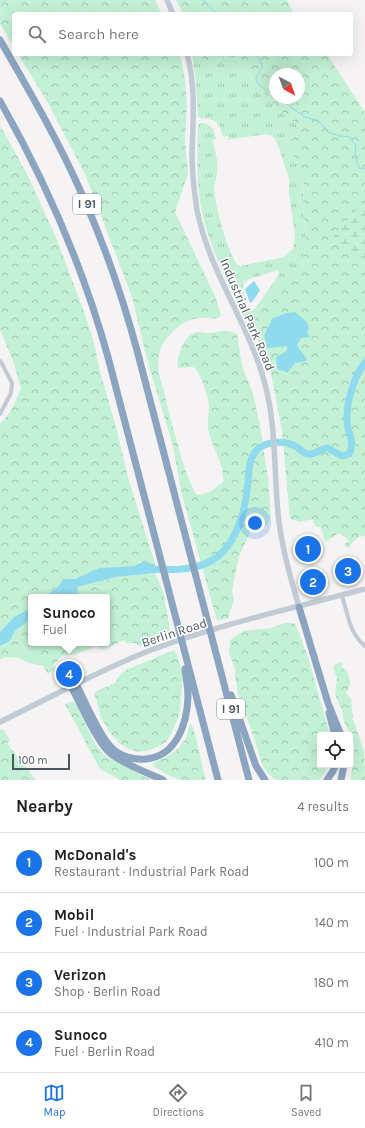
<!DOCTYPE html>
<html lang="en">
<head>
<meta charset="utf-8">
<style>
	body { margin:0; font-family:Karla,sans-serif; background:#f2f2f2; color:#202124 }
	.controls { position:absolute; right:12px; bottom:12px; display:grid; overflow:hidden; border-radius:4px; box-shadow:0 4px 16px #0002 }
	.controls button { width:36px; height:36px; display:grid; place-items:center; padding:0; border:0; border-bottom:1px solid #e0e0e0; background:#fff; color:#202124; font:20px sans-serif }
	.compass { position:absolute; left:269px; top:68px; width:36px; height:36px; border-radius:50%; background:#fff; box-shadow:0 4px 16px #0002; rotate:139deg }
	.scale { position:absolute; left:12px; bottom:10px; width:58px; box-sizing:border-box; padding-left:4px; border:2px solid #4a5661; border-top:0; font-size:11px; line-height:14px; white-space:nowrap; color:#4a5661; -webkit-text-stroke:3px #fff; paint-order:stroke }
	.you { position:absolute; left:255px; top:523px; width:14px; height:14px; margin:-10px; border:3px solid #fff; border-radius:50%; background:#1a73e8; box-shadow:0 0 0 6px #1a73e833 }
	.badge { display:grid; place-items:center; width:26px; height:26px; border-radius:50%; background:#1a73e8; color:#fff; font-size:13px; font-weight:700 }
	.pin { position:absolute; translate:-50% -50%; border:2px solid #fff; box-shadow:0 1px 4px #0006 }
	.popup { position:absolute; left:28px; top:594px; width:82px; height:52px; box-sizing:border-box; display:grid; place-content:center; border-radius:4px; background:#fff; filter:drop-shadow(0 1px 3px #0005); font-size:13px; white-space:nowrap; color:#757577 }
	.popup b { font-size:15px; color:#202124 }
	.popup::after { content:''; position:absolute; left:50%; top:100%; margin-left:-8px; border:8px solid transparent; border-top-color:#fff }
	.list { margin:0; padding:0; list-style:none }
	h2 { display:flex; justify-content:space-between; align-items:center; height:52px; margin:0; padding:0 16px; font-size:17px }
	h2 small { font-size:13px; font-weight:400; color:#757577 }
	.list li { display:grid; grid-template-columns:26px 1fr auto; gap:12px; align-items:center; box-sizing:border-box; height:60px; padding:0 16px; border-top:1px solid #e0e0e0 }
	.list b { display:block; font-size:15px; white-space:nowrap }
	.list p { margin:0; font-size:13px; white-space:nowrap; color:#757577 }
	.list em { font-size:13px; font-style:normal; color:#757577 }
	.icon { flex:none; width:22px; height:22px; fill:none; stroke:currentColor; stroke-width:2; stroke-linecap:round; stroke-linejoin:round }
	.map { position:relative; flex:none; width:365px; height:780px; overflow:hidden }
	.search { position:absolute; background:#fff; box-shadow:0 4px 16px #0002; left:12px; right:12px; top:12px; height:44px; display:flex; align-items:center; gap:10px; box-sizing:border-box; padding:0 14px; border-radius:4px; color:#757577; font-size:15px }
	.sheet { height:292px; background:#fff }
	nav { display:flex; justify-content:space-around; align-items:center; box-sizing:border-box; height:56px; border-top:1px solid #e0e0e0; background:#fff; font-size:11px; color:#757577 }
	nav a { display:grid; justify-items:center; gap:2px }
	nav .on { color:#1a73e8 }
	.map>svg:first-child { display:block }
	.grass { fill:url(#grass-tufts); fill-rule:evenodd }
	.forest { fill:url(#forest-crowns); fill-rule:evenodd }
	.wetland { fill:url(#wetland-marsh) }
	.water { fill:#90daee }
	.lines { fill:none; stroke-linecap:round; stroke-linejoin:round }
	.stream { stroke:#90daee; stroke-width:1 }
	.river { stroke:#90daee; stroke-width:7 }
	.street { stroke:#c1cad2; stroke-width:4 }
	.secondary { stroke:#c1cbd6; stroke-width:5.5 }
	.highway { stroke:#8ba5c1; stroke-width:7 }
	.labels { text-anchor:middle; stroke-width:3; stroke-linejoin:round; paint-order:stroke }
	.shield { fill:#fff; stroke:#808990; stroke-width:1 }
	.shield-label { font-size:12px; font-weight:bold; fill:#4a5661 }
	.street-label { font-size:13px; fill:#4a5661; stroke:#fff }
</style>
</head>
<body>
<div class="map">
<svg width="365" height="780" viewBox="0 0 365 780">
	<defs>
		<pattern id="grass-tufts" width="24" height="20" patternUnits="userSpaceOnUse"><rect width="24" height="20" fill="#c3f1d5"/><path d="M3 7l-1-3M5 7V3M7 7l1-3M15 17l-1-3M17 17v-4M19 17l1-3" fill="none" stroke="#a0c6b0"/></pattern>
		<pattern id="forest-crowns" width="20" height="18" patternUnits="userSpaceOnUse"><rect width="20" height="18" fill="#c3f1d5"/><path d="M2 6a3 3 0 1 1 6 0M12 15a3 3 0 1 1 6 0" fill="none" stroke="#a0c6b0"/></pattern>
		<pattern id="wetland-marsh" width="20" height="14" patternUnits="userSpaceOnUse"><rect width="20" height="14" fill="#c3f1d5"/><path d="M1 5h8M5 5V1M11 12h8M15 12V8" fill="none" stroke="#a0c6b0"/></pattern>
	</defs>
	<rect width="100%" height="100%" fill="#f5f3f3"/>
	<!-- grass -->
	<path class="grass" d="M192,54H201L206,65H214L225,56L234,55L279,111L302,128L289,143L304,181L303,204L306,240L303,261L284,279L250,319L248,314L249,319L245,320C228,285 211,250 202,212C196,183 197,155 198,126L200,123C211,123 214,129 216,139L212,140C215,150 219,163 217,173C217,178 214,183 214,188C215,207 227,249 237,265L241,266L284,257L293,249L295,236L289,193V179L279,148L275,139L271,135L266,134L228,140V136L223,137C221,129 219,121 209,119C205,118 202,119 198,117L196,83ZM278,270L279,275L254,310L251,311L246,310C248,302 242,293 243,284L249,279Z
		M30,641C36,648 40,654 38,665L29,663L19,658Z"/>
	<!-- forest -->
	<path class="forest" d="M0,0H155L162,14H14V47L0,24Z
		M176,0H287L294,14H183Z
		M18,54H180L185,78L187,102L185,141L188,174L175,212L216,298L221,316C216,321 208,317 201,318C184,319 174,329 164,342C159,347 157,367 159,374C160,380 163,386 164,392C168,408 187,488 198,495L210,492L223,482C225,464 211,446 208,429C207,422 209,414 209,407C209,397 201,377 196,369L193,367L178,368C176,359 184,333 197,332C200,331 203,333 206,333C214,334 221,330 228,331C231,331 234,333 237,334L242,366L253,394L260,425L268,479L271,517L267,524L251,531L239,556L232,590L234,600L228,618L217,621L181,491L173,446L148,363L132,297L85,174L48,103Z
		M201,54H327L365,113V536C357,536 353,541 349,548L344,545L349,540L339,533L325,542L321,527H316L312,519L300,522L290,519L282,431L271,374L250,319L284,279L303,261L306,240L303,204L304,181L289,143L302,128L279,111L234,55L225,56L214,65H206ZM275,74H299V98H275Z
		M0,125L29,178L57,240L84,312L94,343L100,372L115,423L128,477L155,564L143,562L134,566L99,568L75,579H64L59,586L45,597H31C31,613 23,610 14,618C9,622 5,628 0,632V424L11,411L21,389L14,363L0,330Z
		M155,573L163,591L171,636L147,645L139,646L136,643H126L125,640L107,648L100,649L98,645L77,654L62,656L53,665L55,670L48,674L43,666L38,665C39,656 37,650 31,643H107V597H66L78,593L77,587L116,577Z
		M31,619V642L29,641L19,658L5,657L0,660V646L10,641L15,631Z
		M285,623H294L297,628L308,657L330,735H320V765H328L323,776L319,780H275L267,772L263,766L250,726L238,694L235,676V669L229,652L230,640L243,631L271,628Z
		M174,650L177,655L183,674L180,709L178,718L172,732L167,741L161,745L150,750L139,752L129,749L120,744L110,733L101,718L96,698L94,695L95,692L115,683L121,673L126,670Z
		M340,662L343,664L341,667L348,672L349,680L351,683L346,693L351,699L353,720L364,751L365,780H350L354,760V744L350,733L344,722L342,711L335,694L337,678L333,668L334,665Z
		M71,702H75L95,744L105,756L151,780H120L100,769L65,704Z
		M191,724C196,729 202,769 206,780H180L166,774L152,765C155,760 171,756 178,749C181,745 185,740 187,736C188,731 188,727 191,724Z
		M3,729L10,740L7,743L36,780H0V730Z"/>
	<!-- wetland -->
	<path class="wetland" d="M358,208L365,210V260L331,240Z"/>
	<!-- water -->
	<path class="water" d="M254,281L260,290L253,301L250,303L245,289Z
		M295,312L307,322L309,327L307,333L311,337L301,338L297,345L307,359L306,361L295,363L287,373L283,370L281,371L277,368L276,357L287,351V346L268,348L264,336L272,319L286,313Z
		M143,562L155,564V573L116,577L77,587L78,593L66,597H45L59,586L63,579H75L99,568L134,566Z
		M31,603V619L15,631L10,641L0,646V632L14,617L29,609Z"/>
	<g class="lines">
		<!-- stream -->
		<path class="stream" d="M203,0L217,14
			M256,54L263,66C261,69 257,74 256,78C255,85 270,92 275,96
			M278,98L305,117L319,121L329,133L340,136L350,137L356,145L355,156L359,168L365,169"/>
		<!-- river -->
		<path class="river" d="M147,569C167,570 189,571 207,563C236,550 246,510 248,482C249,470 249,456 259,448C270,441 285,440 297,447C300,449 303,453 307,454C314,456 320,449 327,448L342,456L349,454C356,443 347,432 347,421C346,402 354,377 365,362"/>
		<!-- street -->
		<path class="street" d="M0,361L1,362L12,383L11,393L0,414
			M342,596C348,614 349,633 365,646"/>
		<!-- secondary -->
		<path class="secondary" d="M167,0L173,14
			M187,54C196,86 193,120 192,153C192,172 194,191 197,210C209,272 249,323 265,384C276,425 274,470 278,513C281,545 290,576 299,607
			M0,722C50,698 99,670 151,650C220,624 294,608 365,589"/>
		<!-- highway -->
		<path class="highway" d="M0,40C28,89 57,138 80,190C104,243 123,298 138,354L249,780
			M0,101C46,182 83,267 108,357L218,780
			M299,607L328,703L341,735
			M76,684C85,701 100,738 114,750C122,757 135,760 146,759C177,756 187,723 188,697C188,687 186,678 185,669
			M71,686C80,703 97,742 110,753C123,764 148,773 163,780
			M231,695L256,766L265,780
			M329,713L335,735
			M327,780L333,771L336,765
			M341,780L344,765"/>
	</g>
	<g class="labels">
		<!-- shield labels -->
		<g class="shield">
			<rect x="73" y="194" width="28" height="20" rx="3"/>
			<rect x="217" y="699" width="28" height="20" rx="3"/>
		</g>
		<g class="shield-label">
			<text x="87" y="208">I 91</text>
			<text x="231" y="713">I 91</text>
		</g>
		<!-- street labels -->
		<g class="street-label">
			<text transform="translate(248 314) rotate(67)" y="5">Industrial Park Road</text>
			<text transform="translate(174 632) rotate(-18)" y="5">Berlin Road</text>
		</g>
	</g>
</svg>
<div class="controls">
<button><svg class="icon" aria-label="locate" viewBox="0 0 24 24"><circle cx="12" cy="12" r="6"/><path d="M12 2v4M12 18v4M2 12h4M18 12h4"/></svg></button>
</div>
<svg class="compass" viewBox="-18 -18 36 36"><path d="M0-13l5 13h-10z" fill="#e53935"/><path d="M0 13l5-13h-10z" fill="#757577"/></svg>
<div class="scale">100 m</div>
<div class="you"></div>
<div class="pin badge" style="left:308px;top:549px">1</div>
<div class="pin badge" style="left:313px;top:582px">2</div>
<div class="pin badge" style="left:348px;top:571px">3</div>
<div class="pin badge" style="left:69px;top:674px">4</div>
<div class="popup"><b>Sunoco</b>Fuel</div>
<div class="search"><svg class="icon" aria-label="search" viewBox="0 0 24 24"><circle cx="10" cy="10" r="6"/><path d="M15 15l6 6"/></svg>Search here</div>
</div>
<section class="sheet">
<h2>Nearby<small>4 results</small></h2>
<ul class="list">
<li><span class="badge">1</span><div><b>McDonald's</b><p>Restaurant · Industrial Park Road</p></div><em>100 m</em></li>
<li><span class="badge">2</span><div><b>Mobil</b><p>Fuel · Industrial Park Road</p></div><em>140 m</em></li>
<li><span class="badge">3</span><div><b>Verizon</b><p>Shop · Berlin Road</p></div><em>180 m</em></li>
<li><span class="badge">4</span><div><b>Sunoco</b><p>Fuel · Berlin Road</p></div><em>410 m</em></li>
</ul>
</section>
<nav>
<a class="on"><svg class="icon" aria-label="map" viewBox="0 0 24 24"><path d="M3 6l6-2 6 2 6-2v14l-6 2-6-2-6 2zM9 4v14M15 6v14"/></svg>Map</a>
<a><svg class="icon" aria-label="directions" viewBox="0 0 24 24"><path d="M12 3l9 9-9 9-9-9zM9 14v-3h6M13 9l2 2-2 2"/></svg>Directions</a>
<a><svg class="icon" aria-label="saved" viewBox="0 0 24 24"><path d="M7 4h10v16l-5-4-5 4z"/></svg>Saved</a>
</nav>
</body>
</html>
